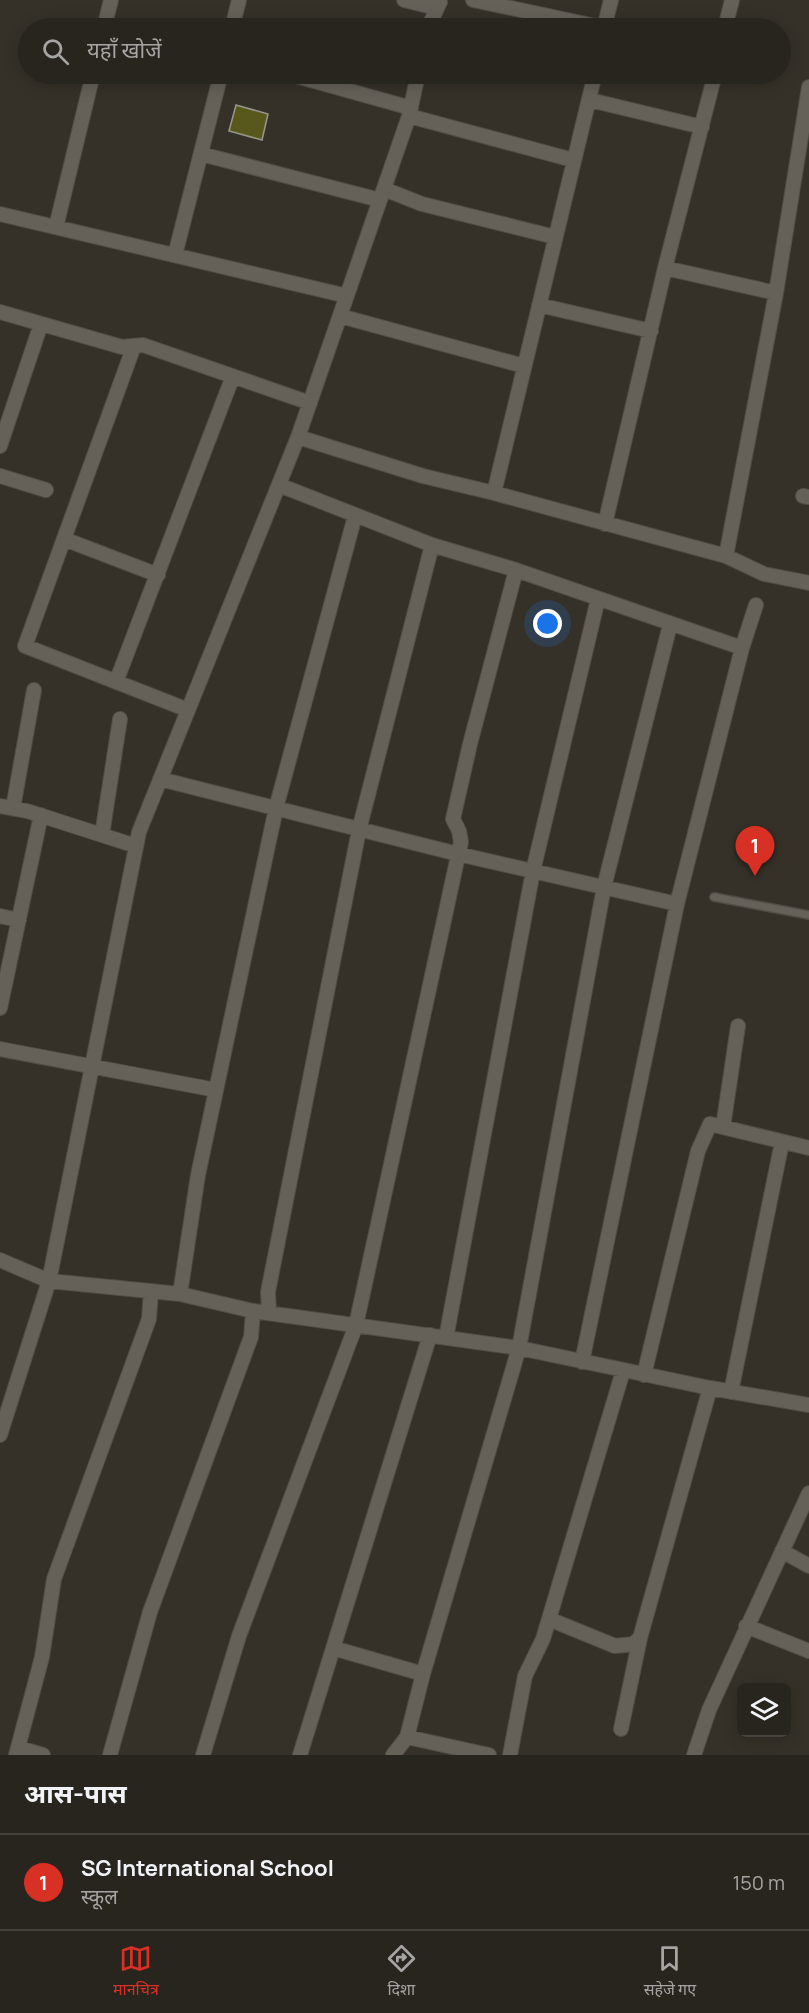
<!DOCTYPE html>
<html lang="hi">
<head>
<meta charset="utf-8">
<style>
	body { margin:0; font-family:Manrope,"Noto Sans Devanagari",sans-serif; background:#302d27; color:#f1f3f6 }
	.controls { position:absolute; right:18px; bottom:18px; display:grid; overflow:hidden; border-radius:9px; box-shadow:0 3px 15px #0003 }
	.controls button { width:54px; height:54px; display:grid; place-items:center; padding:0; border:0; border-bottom:2px solid #44423c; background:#28251e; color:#f1f3f6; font:30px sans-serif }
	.you { position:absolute; left:548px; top:624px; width:21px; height:21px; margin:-15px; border:4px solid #fff; border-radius:50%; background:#1a73e8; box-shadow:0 0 0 9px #1a73e833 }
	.badge { display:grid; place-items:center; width:39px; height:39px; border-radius:50%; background:#d93025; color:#fff; font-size:20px; font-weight:700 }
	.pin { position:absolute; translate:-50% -50px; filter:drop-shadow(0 2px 3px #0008) }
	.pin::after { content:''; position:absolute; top:32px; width:21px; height:18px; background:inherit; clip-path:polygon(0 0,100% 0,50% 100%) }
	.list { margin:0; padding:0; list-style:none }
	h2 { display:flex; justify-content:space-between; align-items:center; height:78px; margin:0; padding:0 24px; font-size:26px }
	h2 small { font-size:20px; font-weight:400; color:#a5a5a4 }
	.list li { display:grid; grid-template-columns:39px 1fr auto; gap:18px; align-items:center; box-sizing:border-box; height:96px; padding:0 24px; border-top:2px solid #44423c }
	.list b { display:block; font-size:22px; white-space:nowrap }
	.list p { margin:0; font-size:20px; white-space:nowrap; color:#a5a5a4 }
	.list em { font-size:20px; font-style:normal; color:#a5a5a4 }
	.icon { flex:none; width:33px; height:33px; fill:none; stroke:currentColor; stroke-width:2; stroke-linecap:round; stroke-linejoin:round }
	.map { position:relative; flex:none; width:809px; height:1755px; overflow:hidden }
	.search { position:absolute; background:#28251e; box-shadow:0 3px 15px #0003; left:18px; right:18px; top:18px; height:66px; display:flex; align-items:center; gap:15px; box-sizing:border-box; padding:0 21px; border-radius:33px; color:#a5a5a4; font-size:22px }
	.sheet { height:174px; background:#28251e }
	nav { display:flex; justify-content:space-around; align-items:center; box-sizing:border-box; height:84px; border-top:2px solid #44423c; background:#28251e; font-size:16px; color:#a5a5a4 }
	nav a { display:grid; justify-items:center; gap:3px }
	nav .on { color:#d93025 }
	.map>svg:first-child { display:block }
	.building { fill:#59581c; stroke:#97978c; stroke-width:1.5 }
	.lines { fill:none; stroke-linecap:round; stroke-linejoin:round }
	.service-casing { stroke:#514d46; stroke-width:10 }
	.minor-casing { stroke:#514d46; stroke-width:16 }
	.service { stroke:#666158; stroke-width:7 }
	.minor { stroke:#666158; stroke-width:14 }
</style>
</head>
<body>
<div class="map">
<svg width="809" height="1755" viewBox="0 0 809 1755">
	<rect width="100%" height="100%" fill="#363128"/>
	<!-- building -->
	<path class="building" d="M236,105L268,114L262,140L229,131Z"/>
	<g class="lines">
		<!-- service casing -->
		<g class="service-casing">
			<path id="service" d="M714,897L809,915"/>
		</g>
		<!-- minor casing -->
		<g class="minor-casing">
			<path id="minor" d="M404,0L436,8
				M473,0L605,28
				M104,28L111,0
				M232,28L239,0
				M428,28L440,2
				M604,28L611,0
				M725,28L732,0
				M289,74L411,108
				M590,100L702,127
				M409,116L573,160
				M201,154L380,200
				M384,189L422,204L555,237
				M0,214L347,296
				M56,227L93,74
				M175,255L221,74
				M665,268L776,293
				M539,305L651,331
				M0,312L122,347L143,345L310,403
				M340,316L524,366
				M134,346L25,646L188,710
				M298,437L423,476L494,493L726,556L764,574L809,583
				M0,446L41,324
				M0,476L46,490
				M279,485L432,545L516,570L742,648
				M494,493L595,74
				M803,496L809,497
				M605,524L665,268L715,74
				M64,539L158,575
				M726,556L776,293L809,87
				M116,682L233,376
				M160,779L458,854L677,904
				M0,806L27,811L136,846
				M13,808L34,690
				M102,835L120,719
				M0,916L19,920
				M0,1008L41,815
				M0,1049L216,1090
				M723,1127L738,1026
				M0,1260L49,1281L180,1294L253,1311L519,1348L710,1388L809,1405
				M180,1294L198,1175L276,808L355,516
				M269,1313L268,1292L359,830L432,545
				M446,1338L533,871L598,599
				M582,1362L677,904L742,648L756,605
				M644,1375L698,1151L710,1124L809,1148
				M731,1392L782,1142
				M0,1435L49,1281L139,832L298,437L409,116L418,74
				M782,1551L809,1566
				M549,1619L615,1646L633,1644L640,1638L710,1388
				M746,1626L809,1651
				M333,1648L423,1674L407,1737L393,1755
				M423,1674L519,1348L604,887L670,625
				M621,1729L640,1638
				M407,1737L489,1755
				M19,1748L43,1755
				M16,1755L42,1657L54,1579L149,1319L151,1291
				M110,1755L150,1612L251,1337L253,1311
				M203,1755L239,1636L356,1325L461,842L459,831L453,819L470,744L516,570
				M300,1755L430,1335
				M510,1755L525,1676L543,1639L623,1371
				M694,1755L709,1710L809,1493"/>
		</g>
		<!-- service -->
		<use href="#service" class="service"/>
		<!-- minor -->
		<use href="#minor" class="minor"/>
	</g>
</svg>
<div class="controls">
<button><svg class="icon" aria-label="layers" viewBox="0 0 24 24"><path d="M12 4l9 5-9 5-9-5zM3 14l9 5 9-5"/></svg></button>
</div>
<div class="you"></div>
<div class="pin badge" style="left:755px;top:876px">1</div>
<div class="search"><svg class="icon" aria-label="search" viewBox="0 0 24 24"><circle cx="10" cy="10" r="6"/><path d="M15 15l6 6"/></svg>यहाँ खोजें</div>
</div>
<section class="sheet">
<h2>आस-पास<small></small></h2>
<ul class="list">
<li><span class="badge">1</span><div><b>SG International School</b><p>स्कूल</p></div><em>150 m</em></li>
</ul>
</section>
<nav>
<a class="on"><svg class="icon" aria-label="map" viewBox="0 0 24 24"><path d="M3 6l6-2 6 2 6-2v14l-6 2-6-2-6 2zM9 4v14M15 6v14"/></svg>मानचित्र</a>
<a><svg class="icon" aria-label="directions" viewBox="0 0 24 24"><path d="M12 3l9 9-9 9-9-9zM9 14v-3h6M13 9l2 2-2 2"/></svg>दिशा</a>
<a><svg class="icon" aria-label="saved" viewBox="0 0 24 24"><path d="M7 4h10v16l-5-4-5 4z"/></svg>सहेजे गए</a>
</nav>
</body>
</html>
